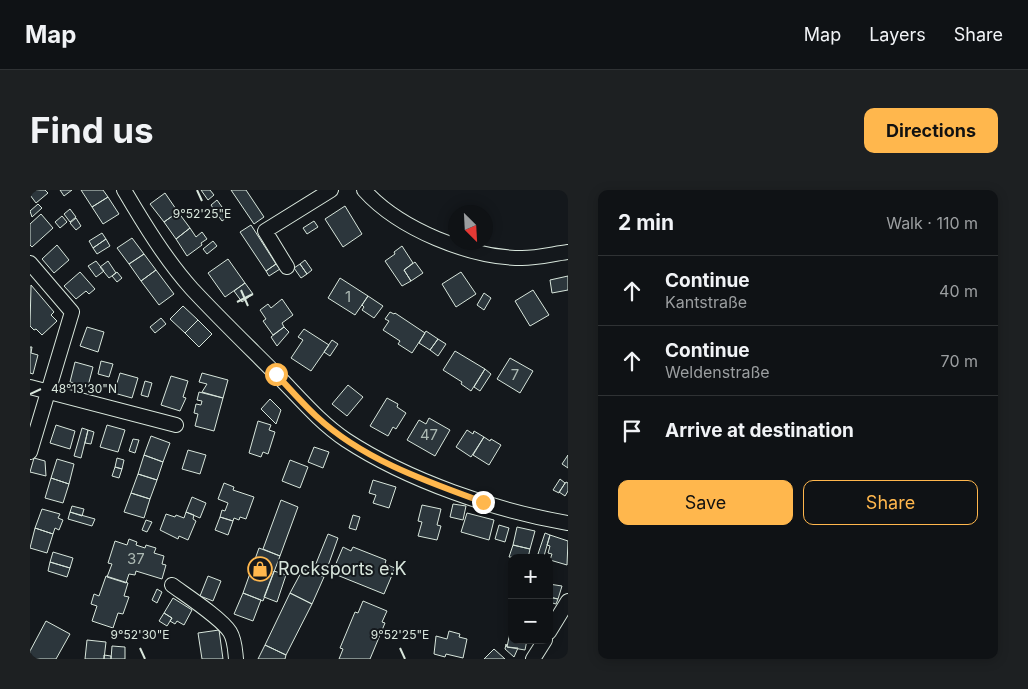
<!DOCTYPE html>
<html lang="en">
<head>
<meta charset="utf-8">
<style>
	body { margin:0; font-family:Inter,sans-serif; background:#1d2022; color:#f1f3f6 }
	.controls { position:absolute; right:15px; bottom:15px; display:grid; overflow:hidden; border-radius:10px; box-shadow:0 2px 12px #0003 }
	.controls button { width:45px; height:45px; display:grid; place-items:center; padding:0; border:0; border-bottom:1px solid #2f3234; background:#0f1215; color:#f1f3f6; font:25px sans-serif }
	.compass { position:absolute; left:418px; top:15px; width:45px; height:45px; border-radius:50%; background:#0f1215; box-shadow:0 2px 12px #0003; rotate:156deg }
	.stop { position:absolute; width:15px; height:15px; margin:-11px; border:4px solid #ffb74d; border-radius:50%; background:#fff }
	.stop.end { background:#ffb74d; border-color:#fff; box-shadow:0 1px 5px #0008 }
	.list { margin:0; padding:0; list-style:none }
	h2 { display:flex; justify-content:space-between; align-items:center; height:65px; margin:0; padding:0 20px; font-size:21px }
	h2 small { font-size:16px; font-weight:400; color:#9b9ea0 }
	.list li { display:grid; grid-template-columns:32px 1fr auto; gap:15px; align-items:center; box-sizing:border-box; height:70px; padding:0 20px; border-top:1px solid #2f3234 }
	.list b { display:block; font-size:19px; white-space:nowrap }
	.list p { margin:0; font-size:16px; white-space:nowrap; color:#9b9ea0 }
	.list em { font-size:16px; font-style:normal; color:#9b9ea0 }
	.actions { display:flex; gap:10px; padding:15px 20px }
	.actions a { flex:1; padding:11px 0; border:1px solid #ffb74d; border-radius:10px; text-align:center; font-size:18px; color:#ffb74d }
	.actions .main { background:#ffb74d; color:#111 }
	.icon { flex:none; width:28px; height:28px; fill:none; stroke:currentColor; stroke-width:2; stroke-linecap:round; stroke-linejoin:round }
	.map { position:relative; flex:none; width:538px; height:469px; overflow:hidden; border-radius:10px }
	header { display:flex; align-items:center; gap:30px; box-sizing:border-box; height:70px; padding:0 25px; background:#0f1215; border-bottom:1px solid #2f3234 }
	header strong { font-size:24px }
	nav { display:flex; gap:28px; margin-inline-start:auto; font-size:18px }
	.intro { display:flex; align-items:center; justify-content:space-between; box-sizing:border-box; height:120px; padding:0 30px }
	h1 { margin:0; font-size:35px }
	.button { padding:12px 22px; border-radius:10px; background:#ffb74d; color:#111; font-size:18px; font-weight:700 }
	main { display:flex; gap:30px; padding:0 30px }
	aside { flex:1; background:#0f1215; border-radius:10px; box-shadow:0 2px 12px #0003 }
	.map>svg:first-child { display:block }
	.building { fill:#2c363c; stroke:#d8e6dc }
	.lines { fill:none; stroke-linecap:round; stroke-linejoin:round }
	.street-casing { stroke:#d8e6dc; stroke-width:16 }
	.street { stroke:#14181c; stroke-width:14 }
	.route { stroke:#ffb74d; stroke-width:6 }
	.ticks { fill:none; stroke:#d8e6dc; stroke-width:2 }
	.labels { text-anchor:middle; stroke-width:4; stroke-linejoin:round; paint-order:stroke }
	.number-label { font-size:15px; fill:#adbab4 }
	.poi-label { font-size:18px; fill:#d8e6dc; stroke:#14181c; text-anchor:start }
	.ticks-label { font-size:12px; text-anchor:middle; fill:#d8e6dc; stroke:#14181c; stroke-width:4; stroke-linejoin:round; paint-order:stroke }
</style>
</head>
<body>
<header>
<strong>Map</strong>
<nav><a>Map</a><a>Layers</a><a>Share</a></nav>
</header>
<div class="intro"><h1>Find us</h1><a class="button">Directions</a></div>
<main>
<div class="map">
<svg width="538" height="469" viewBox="0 0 538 469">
	<rect width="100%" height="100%" fill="#14181c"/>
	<!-- building -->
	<path class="building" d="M1,0H15L18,3L6,13L0,5Z
		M30,0H42L34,6Z
		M51,0H73L78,7L62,17Z
		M171,0H180L184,5L178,10Z
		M201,0H216L234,27L224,34Z
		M135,3L148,22L134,32L120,14Z
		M78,7L89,24L73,34L62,17Z
		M187,10L192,17L185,21L181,15Z
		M8,14L12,18L2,27L0,21Z
		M315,16L332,44L313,57L295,29Z
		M192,17L199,26L192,31L185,21Z
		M40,19L46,27L40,32L34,24Z
		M148,22L160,38L146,49L134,32Z
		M11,24L23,38L2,57L0,55V34Z
		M32,26L37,32L30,38L25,32Z
		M46,28L51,36L46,40L40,33Z
		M284,31L288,37L277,44L273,38Z
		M221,35L246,74L236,81L210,42Z
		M160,38L166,47L172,42L177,49L171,53L172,55L157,66L146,49Z
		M72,43L76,49L63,58L59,51Z
		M102,48L114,64L99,74L87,58Z
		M76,49L80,56L67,64L63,58Z
		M183,51L187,56L177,64L173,59Z
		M27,55L39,70L24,83L12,69Z
		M372,56L383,73L374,80L381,91L372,96L355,71L365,64L364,62Z
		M114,64L126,80L111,91L99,74Z
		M198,69L215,93L195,107L178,83Z
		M275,70L282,80L277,84L270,74Z
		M66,71L74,81L66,87L58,76Z
		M78,71L86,83L79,88L70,77Z
		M385,72L393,83L381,91L374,80Z
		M246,74L250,79L239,86L236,81Z
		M270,74L277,84L271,88L264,78Z
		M126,80L144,104L129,115L111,91Z
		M50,82L65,99L59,104L56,101L46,109L34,96Z
		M87,82L92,88L87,92L82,86Z
		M431,82L446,104L426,117L412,94Z
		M538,86V100L522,103L520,90Z
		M310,88L338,106L325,125L298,108Z
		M215,93L223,104L212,112L204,101Z
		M1,95L24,122L21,125L27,131L12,145L6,139L4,140L0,136Z
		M503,100L519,125L500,136L485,111Z
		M454,103L461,108L454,120L447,115Z
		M338,106L353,116L344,128L332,120L334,117L332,115Z
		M252,109L263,125L252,133L254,137L243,145L233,131L236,129L230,120L238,114L241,118Z
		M153,116L168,130L155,143L140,129Z
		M360,122L364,124L365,123L395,143L382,163L368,154L370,151L353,140L359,131L355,129Z
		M131,128L136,134L125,143L120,137Z
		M168,130L182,144L169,157L155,143Z
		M57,137L74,142L68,162L50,156Z
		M254,137L259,142L247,156L241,147Z
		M274,139L299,155L281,181L261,168L273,150L268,147Z
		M396,141L408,149L400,160L389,153Z
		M408,149L416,154L408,166L400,160Z
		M302,150L308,154L300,166L294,162Z
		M0,157H2L1,163L8,165L3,184L0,183Z
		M425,161L455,179L441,201L431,194L432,192L413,180Z
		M480,168L503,181L490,203L467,189Z
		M71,171L83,174L79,187L68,184Z
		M45,172L63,177L58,196L40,192Z
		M455,179L461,184L450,201L444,197Z
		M90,183L108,188L102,208L84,203Z
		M172,183L198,190L193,208L172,202L177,194L169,192Z
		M141,186L158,191L153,207L156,208L150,221L131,215Z
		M115,191L122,193L118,207L111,205Z
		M318,195L333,207L317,226L302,214Z
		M169,202L193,208L184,241L165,236L168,224L164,223L166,214L171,215L172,211L167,210Z
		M357,208L368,214L367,217L376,223L366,239L363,237L358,246L340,236Z
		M240,209L251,220L246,234L231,219Z
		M399,228L420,240L405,266L377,250L389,230L396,234Z
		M228,231L241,235L239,240L245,242L238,264L233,262L231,267L219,263Z
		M26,235L45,241L40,259L20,253Z
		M77,235L95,240L88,262L70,257Z
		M52,238L58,240L51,268L44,266Z
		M58,240L64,242L61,254L55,253Z
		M437,240L443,244L444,241L454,247L441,267L426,257Z
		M121,246L140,253L133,272L114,265Z
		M454,247L460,251L461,249L471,255L459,275L443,265Z
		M103,249L109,250L105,263L99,261Z
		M284,257L299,262L293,278L278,272Z
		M158,260L176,265L170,284L152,279Z
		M114,265L133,272L127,290L108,284Z
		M538,265V278L532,274Z
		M4,268L15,271L16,286L0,282Z
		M87,268L94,270L92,279L85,277Z
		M27,269L44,274L39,294L21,288Z
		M260,270L278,277L270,298L252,291Z
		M85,277L92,279L89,288L82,286Z
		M108,284L127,290L120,309L101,303Z
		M21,288L39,294L33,313L15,308Z
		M530,289L535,293L529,303L523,300Z
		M343,290L366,297L359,318L343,313L346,305L339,303Z
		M536,292L538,293V301L535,306L529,302Z
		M194,293L204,297L203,300L224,307L216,329L210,327L209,330L204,328L203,331L190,327L192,320L195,321L198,313L188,309Z
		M101,303L120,309L114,328L94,322Z
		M162,307L176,313L170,328L156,322Z
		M251,310L268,317L250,366L233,359Z
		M423,314L436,316L433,330L420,327Z
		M392,315L411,319L407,335L411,336L407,350L388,346L392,332L388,331Z
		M42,316L54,319L52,326L40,322Z
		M12,319L30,324L28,328L33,330L29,340L25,338L23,344L5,338Z
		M40,322L65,329L62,336L38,329Z
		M156,322L164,325L163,329L166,331L158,350L149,346L148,349L130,340L136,324L145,327L146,325L154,328Z
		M437,323L464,330L459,350L431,342Z
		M323,325L330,327L326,340L319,338Z
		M190,327L203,331L198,345L185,340Z
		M116,330L122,332L117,342L112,340Z
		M469,335L479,338L475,352L465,349Z
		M487,337L505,341L500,359L483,355Z
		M5,338L23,344L17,363L0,358Z
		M515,343L520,345L514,366L508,364Z
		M298,344L308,348L294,387L279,381L282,374L285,376Z
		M520,345L538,351L537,375L520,370L522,364L518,363L520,356L517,355Z
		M99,349L107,352L106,355L115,358L116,355L126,358L124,363L134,366L132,374L136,375L132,389L106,381L105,385L99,384L96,393L77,387L82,374L78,373L85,351L97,355Z
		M483,355L500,359L498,368L479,367Z
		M313,357L321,361L323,357L356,370L355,374L365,378L354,404L302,383Z
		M229,358L250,366L233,411L213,403Z
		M23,362L43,368L40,378L20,372Z
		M20,372L40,378L37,387L18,381Z
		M273,379L294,387L282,414L260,403Z
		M244,381L256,385L247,412L234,407Z
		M76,386L98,393L94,406L99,407L93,424L88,423L83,438L62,431L67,416L61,414L64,404L69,406Z
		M178,386L191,391L183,411L170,406Z
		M519,394L532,396L528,409L519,407Z
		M127,399L132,402L127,413L122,410Z
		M213,403L231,410L223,431L204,424Z
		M260,403L282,414L256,465L235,455Z
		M519,407L528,409L526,414L519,412Z
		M143,408L162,420L154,435L147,431L145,434L140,431L142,428L134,423Z
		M333,411L357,421L352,432L355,433L340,469H309L313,459L310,458L325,422L328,423Z
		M134,423L142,428L137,436L129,431Z
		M16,431L40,444L26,469H0V461Z
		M482,432V450H497L495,460L477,457Z
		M189,440L193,469H172L168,443Z
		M419,441L430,444L429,447L437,449L433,468L416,464L415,467L404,464L406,446L417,449Z
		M57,450L76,452L74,469H55Z
		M476,454L477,457L488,458L484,467L475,459Z
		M235,455L256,465L255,469H228Z
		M82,456L95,457V469H81Z
		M464,459L475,469H454Z
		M74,465L81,466V469H74Z"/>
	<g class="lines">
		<!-- street casing -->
		<g class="street-casing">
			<path id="street" d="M94,0C114,34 136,70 162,99C189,128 217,155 245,183C268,206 289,232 316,250C377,290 466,321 538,333
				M334,0C369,39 440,68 492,68C507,68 523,64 538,62
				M0,73L42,122L0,262
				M257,77L235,41L301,0
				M0,197L146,235
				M142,395C157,406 191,428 200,442C205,450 205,460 206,469
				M519,442L538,411
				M503,469L515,450"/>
		</g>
		<!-- street -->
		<use href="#street" class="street"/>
	</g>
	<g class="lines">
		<!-- route -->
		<path class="route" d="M246,184C259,198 272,213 286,226C332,269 395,291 453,312"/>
	</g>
	<!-- ticks -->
	<path class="ticks" d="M167,0L172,11M211,100L218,116M207,112L223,104M0,204L11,199M110,458L115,469M370,458L375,469"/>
	<!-- icons -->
	<defs>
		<g id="shop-ring" transform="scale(1.25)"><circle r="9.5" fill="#14181c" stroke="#ffb74d" stroke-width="1.5"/><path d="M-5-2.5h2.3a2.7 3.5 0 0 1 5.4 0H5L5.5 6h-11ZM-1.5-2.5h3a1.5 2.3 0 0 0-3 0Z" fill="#ffb74d"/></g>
	</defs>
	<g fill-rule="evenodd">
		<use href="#shop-ring" x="230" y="379"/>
	</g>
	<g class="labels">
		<!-- number labels -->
		<g class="number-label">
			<text x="318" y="112">1</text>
			<text x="485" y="190">7</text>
			<text x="399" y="250">47</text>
			<text x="106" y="374">37</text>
		</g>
		<!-- poi labels -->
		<g class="poi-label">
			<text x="248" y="385">Rocksports e.K</text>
		</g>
	</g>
	<g class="ticks-label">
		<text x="172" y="28">9°52'25"E</text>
		<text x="54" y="203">48°13'30"N</text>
		<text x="110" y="449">9°52'30"E</text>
		<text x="370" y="449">9°52'25"E</text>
	</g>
</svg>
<div class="controls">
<button>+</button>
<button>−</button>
</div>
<svg class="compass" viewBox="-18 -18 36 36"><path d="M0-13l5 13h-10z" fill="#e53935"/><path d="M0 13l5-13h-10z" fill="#9b9ea0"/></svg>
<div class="stop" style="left:246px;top:184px"></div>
<div class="stop end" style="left:453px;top:312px"></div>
</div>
<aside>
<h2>2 min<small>Walk · 110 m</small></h2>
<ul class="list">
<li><svg class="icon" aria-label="ahead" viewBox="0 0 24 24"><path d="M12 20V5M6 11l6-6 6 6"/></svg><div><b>Continue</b><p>Kantstraße</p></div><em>40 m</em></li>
<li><svg class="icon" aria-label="ahead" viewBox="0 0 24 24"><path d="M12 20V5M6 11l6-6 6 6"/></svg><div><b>Continue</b><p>Weldenstraße</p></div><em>70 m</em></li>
<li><svg class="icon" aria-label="arrive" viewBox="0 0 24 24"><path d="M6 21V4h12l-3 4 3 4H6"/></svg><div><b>Arrive at destination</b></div></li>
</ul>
<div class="actions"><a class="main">Save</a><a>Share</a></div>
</aside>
</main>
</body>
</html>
